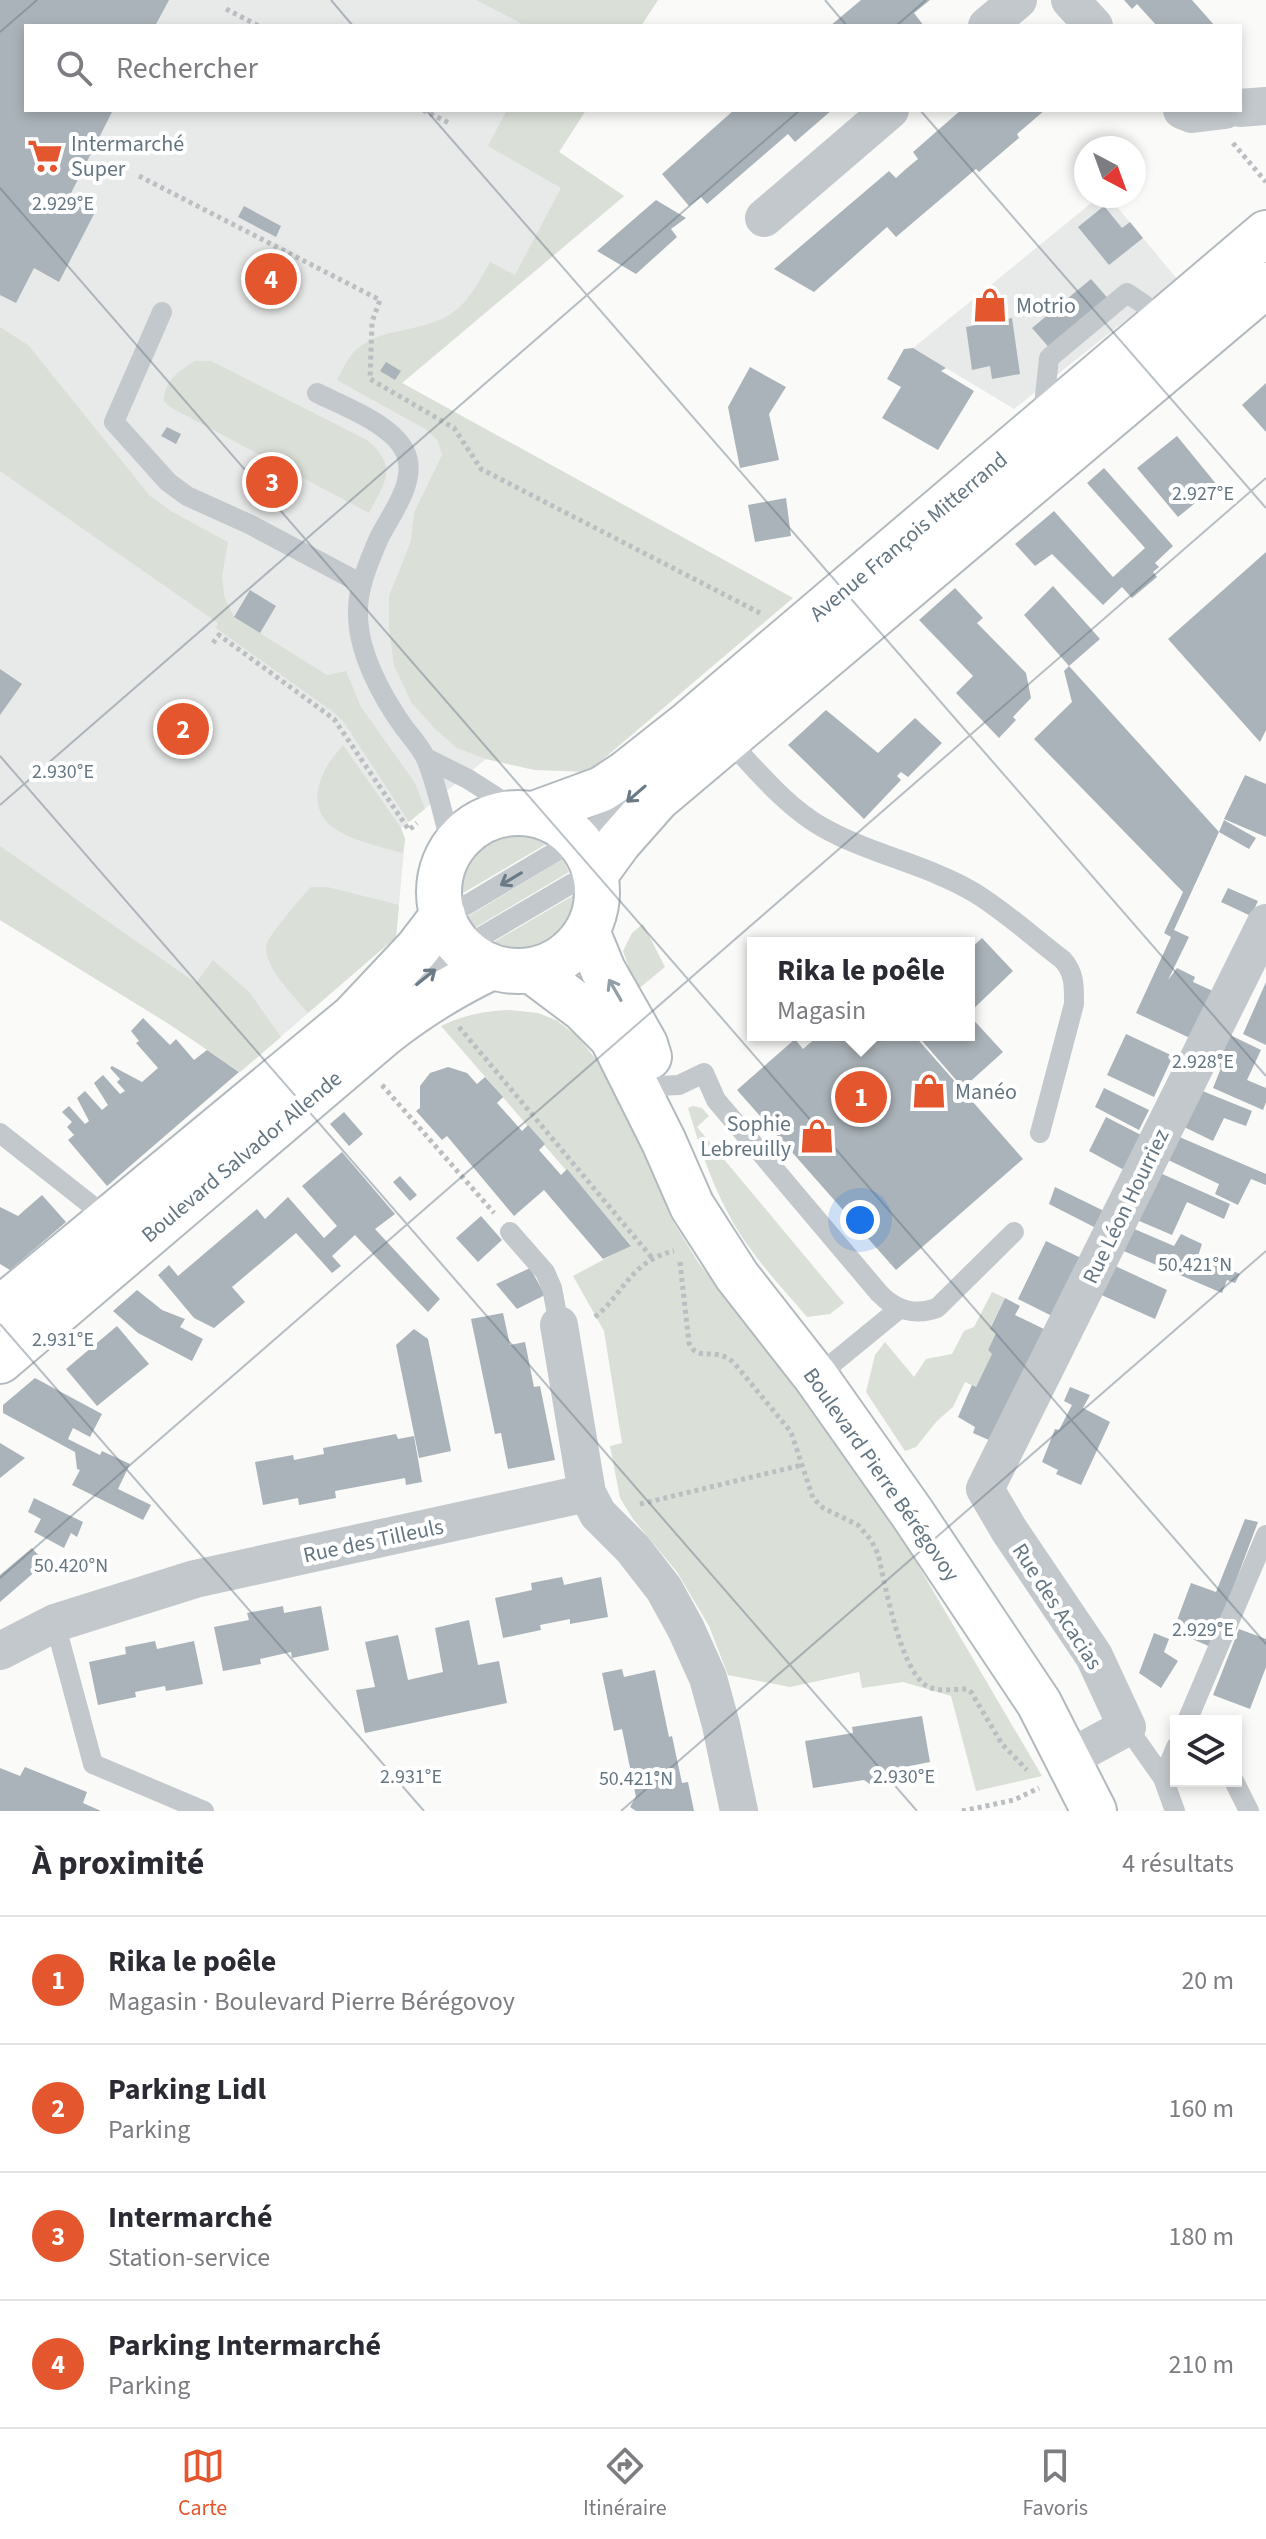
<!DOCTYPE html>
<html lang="fr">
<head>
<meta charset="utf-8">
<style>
	body { margin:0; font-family:"Source Sans 3",sans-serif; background:#f2f2f3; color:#2b2b33 }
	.controls { position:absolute; right:24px; bottom:24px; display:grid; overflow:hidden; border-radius:0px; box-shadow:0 4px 12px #0003 }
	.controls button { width:72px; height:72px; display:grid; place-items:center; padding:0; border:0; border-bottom:2px solid #e1e1e2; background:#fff; color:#2b2b33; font:40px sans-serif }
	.compass { position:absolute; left:1074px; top:136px; width:72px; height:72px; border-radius:50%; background:#fff; box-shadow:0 4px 12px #0003; rotate:139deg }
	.you { position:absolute; left:860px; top:1220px; width:28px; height:28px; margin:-20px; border:6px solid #fff; border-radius:50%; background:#1a73e8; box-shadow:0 0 0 12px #1a73e833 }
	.badge { display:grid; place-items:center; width:52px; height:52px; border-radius:50%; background:#e4572e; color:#fff; font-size:26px; font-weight:700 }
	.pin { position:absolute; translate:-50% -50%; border:4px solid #fff; box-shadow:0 2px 8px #0006 }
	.popup { position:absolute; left:747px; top:937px; width:228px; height:104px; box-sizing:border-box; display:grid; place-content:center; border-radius:0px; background:#fff; filter:drop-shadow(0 2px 6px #0005); font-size:26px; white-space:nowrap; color:#7c7c81 }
	.popup b { font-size:30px; color:#2b2b33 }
	.popup::after { content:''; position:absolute; left:50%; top:100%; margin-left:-16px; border:16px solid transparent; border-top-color:#fff }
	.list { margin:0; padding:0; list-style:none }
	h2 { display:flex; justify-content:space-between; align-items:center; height:104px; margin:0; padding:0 32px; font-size:34px }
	h2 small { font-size:26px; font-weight:400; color:#7c7c81 }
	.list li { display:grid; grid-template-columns:52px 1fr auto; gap:24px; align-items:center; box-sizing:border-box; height:128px; padding:0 32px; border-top:2px solid #e1e1e2 }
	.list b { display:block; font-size:30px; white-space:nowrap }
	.list p { margin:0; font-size:26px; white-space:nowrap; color:#7c7c81 }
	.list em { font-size:26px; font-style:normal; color:#7c7c81 }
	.icon { flex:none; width:44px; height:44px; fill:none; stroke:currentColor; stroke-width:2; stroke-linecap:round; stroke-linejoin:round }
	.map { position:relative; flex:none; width:1266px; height:1811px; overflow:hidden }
	.search { position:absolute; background:#fff; box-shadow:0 4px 12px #0003; left:24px; right:24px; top:24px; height:88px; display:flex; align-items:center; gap:20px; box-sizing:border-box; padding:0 28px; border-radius:0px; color:#7c7c81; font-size:30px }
	.sheet { height:616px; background:#fff }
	nav { display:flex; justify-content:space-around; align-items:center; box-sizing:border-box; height:112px; border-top:2px solid #e1e1e2; background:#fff; font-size:22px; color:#7c7c81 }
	nav a { display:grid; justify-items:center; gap:4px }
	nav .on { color:#e4572e }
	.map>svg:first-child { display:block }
	.built { fill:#e8e9e9 }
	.green { fill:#dadfd7 }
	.building { fill:#aab3b9 }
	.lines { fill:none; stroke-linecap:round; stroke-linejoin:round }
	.secondary-casing { stroke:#b3babf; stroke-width:48 }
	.path { stroke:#bbbfc2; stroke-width:5; stroke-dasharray:4 4; stroke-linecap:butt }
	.lane { stroke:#c3c8cc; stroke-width:20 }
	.street { stroke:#c3c8cc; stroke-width:38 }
	.secondary { stroke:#fff; stroke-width:44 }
	.oneway { stroke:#6a7a87 }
	.oneway2 { stroke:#939fa8 }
	.ticks { fill:none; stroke:#657683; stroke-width:2; stroke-opacity:0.45 }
	.labels { text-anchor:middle; stroke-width:8; stroke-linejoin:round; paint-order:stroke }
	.poi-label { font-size:22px; fill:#657683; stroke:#fff; text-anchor:start }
	.street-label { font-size:22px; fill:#657683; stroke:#fff }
	.ticks-label { font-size:20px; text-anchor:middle; fill:#657683; stroke:#fff; stroke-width:8; stroke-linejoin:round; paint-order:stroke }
</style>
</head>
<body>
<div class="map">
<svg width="1266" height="1811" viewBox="0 0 1266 1811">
	<rect width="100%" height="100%" fill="#fafaf8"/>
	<!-- built -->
	<path class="built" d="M0,0H658L641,26H26V110H586L559,152L624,196L402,383L793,598L535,770L486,759L401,828L405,839L396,937L240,1072L169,1024L0,920Z
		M1100,196H1108L1177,279L1014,409L913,348Z"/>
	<!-- green -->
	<path class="green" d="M476,0H658L641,26H520L521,23Z
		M507,110H586L559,152L624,196L402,383L793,598L588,772L535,770L486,759L457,748L435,729L411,702L394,665L389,628V596L411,541L414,513L442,455L438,441L427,430L337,380C341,373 344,365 349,358C373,325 417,335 449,315C469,303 479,281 490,262L515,275L561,188L488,146Z
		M0,327L28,345L150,496L174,513L228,542L222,576L224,596L234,617L327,675L346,671L361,707L415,783L425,809L409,822L343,721L333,712L216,628L218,623L0,471Z
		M195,361H211L367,440C399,468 385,481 369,513L170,407L164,401C164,380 179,371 195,361Z
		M343,745L401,828L405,839L403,853C361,841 295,831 325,770C329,761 337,753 343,745Z
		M511,834L529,836L548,843L458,896C460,860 474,841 511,834Z
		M0,846L196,983L213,960L249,992L281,1037L240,1072L169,1024L0,920Z
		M563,859L569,872L473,929L467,917Z
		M311,887H327L399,905L396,937L308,1013C296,998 260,964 267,943C270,934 303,895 311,887Z
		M574,895C569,940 533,956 492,943Z
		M643,924L665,967L637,990L623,951L632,933Z
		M510,1010L538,1013L556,1020L577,1036L618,1086L671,1218L698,1262L842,1448L885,1509L1042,1776L976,1791L951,1696L903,1682L862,1688L859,1672L790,1687L728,1675L709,1626L677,1572L633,1519L620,1498L610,1446L622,1443L604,1331L573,1276L631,1245L441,1026C464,1015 484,1011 510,1010Z
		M693,1106L702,1108L709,1116L697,1127L844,1303L830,1314L807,1317C779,1284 748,1252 728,1213C710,1180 699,1144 688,1108Z
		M992,1292L1005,1298L990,1328L996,1333L988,1350L992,1354L976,1387L965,1382L953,1407L937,1421L916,1447L905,1451L866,1392L875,1355L885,1342L914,1377L926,1359L952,1354L964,1331L974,1327Z"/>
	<!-- building -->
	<path class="building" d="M0,0H169L155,26H26V110H113L67,201L94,214L59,282L34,268L16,303L0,295Z
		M861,0H930L914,13L924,26H830Z
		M1124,0H1192L1215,26H1157L1137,4L1132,9Z
		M734,110H832L795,142L788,134L707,204L701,197L689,206L662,174Z
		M961,110H1045L1017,134L1019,138L979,172L976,169L896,237L887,227L814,292L774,269L889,171L896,178L907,168L918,159L913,152Z
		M656,200L686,218L671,229L677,237L636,274L597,251Z
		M244,206L281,226L276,237L238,217Z
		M1104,206L1122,228L1130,222L1143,238L1109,265L1078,227Z
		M1091,279L1111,302L1052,351L1032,328Z
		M1012,318L1020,374L992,379L990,366L972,370L966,327Z
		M913,348L946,368L941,371L974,391L938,450L882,418L901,387L887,379L904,349Z
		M386,362L401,371L395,380L380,371Z
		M750,367L786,387L769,414L779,460L740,468L728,407Z
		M1266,383V432L1242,405Z
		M167,427L181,434L176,444L161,436Z
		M1177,436L1217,485L1178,517L1137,468Z
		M264,461L293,476L278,504L250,490Z
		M1104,468L1173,546L1155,563L1159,567L1153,572L1157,577L1132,598L1122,587L1103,605L1052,554L1035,566L1015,544L1054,511L1113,577L1145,548L1087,483Z
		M786,498L791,536L755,542L748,505Z
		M1266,552V730L1260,742L1168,639Z
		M1053,586L1100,639L1069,666L1024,615Z
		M955,588L983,618L977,623L1026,673L1031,698L1013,717L1016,720L999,738L956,693L973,676L919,620Z
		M250,590L276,606L260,633L234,617Z
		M1069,666L1219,832L1174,930L1189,937L1168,980L1177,968L1195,977L1193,982L1213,991L1190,1038L1136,1013L1171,937L1164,933L1183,892L1034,739L1072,702L1064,671Z
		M0,669L22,684L0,715Z
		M826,710L878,753L915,718L942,743L908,777L901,772L897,776L901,780L864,819L788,745Z
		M1245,775L1266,784V837L1224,819Z
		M1224,820L1256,838L1249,849L1219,832Z
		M1228,888L1258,901L1251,916L1221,902Z
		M982,938L1013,971L969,1013V950Z
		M1266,982V1045L1243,1034Z
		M969,1015L1003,1052L963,1088L917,1035H969Z
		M143,1018L170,1045L176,1039L194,1060L207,1050L239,1072L107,1186L68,1140L74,1135L67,1127L72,1122L62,1112L69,1106L85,1124L89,1121L77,1098L85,1091L102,1110L108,1105L94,1083L103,1075L120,1094L125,1091L117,1082L120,1079L110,1068L112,1066L142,1082L158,1068L136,1043L139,1041L131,1031Z
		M1126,1034L1173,1056L1154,1097L1107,1075Z
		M1228,1034L1261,1050L1247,1080L1266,1088V1102L1263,1110L1213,1088L1221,1068L1212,1064Z
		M819,1035H914L1023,1159L896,1270L737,1090L795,1039L803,1049Z
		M448,1067L467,1073L477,1084L485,1077L503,1097L497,1103L522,1131L528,1125L545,1144L539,1150L561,1175L567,1169L631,1246L603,1259L544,1190L514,1216L447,1136L442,1140L416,1111L420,1108V1086L430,1073Z
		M1104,1088L1149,1110L1139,1130L1095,1107Z
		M1200,1090L1252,1111L1246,1126L1224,1118L1213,1141L1182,1126Z
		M344,1112L363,1134L349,1146L330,1124Z
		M1106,1117L1141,1135L1124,1170L1089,1151Z
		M1177,1136L1266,1174V1185L1251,1179L1238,1205L1215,1194L1219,1184L1166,1159Z
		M342,1152L395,1214L375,1229L440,1299L428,1312L355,1235L332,1256L341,1266L332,1273L296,1233L232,1287L245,1302L214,1328L194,1318L158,1275L169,1265L178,1276L257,1209L265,1219L288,1197L324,1238L337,1226L302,1186Z
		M1160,1173L1230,1204L1224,1219L1187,1202L1172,1235L1137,1220Z
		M400,1176L417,1195L410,1201L393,1182Z
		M1055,1187L1104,1211L1096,1228L1049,1204Z
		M42,1195L66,1222L10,1270L0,1264V1207L18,1216Z
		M481,1216L502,1240L478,1262L456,1238Z
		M1132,1228L1174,1246L1181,1234L1202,1244L1198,1256L1240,1274L1235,1283L1227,1280L1222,1293L1119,1249Z
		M1046,1241L1081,1258L1052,1316L1018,1299Z
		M1111,1264L1167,1290L1155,1319L1097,1293Z
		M530,1268L545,1295L517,1309L496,1284Z
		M137,1290L162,1310L185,1319L180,1327L203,1339L192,1361L138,1333L113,1311Z
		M1005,1298L1020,1306L1015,1315L1046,1330L991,1441L973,1433L975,1427L958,1417L972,1385L976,1387L992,1354L988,1350L996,1333L990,1329Z
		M503,1313L510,1345L525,1342L534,1387L540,1386L555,1460L508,1469L501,1433L495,1434L471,1319Z
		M117,1326L149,1364L97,1406L66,1369Z
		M414,1329L428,1339L451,1451L419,1458L396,1345Z
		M35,1378L102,1414L90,1437L73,1428L68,1439L100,1455L102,1451L130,1464L118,1489L151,1505L143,1520L72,1485L80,1470L77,1469L75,1452L3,1413V1405Z
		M1070,1387L1090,1395L1083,1408L1110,1422L1081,1485L1056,1474L1058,1470L1042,1462L1055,1429L1059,1430L1072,1405L1064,1401Z
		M396,1434L398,1439L414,1436L422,1482L406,1485L405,1478L335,1491L336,1498L299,1505L298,1498L263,1505L255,1462L293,1455L294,1460L324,1454L323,1448Z
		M0,1443L25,1458L0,1478Z
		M34,1498L83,1522L77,1537L71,1533L64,1548L34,1532L41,1519L28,1512Z
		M1245,1519L1258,1522L1211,1647L1173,1631L1191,1583L1216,1592Z
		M32,1548L45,1563L0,1602V1575Z
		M562,1577L564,1585L601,1577L608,1617L570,1624V1619L540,1625L541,1630L503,1638L495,1598L532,1590L531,1583Z
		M283,1606L284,1613L321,1606L329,1650L292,1658L291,1652L260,1659L261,1664L223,1671L214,1627L249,1620L247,1613Z
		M469,1620L478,1665L499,1661L507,1703L365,1733L356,1690L375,1687L365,1642L398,1635L408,1680L443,1672L435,1628Z
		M1239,1629L1266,1639V1667L1250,1709L1213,1695Z
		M1154,1633L1169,1639L1164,1652L1178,1661L1161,1688L1139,1673Z
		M155,1641L157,1649L194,1641L203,1684L166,1691L165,1686L135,1692L136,1697L98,1705L89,1662L126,1654L125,1647Z
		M622,1669L624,1677L655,1670L669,1737L672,1736L682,1783L688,1782L694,1811H636L630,1807L636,1797L622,1729L614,1731L602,1673Z
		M922,1716L930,1762L894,1769L895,1774L882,1776L881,1782L874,1787L864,1780L813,1788L805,1741L853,1733L852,1727Z
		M25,1767L87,1792L83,1803L101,1811H0V1768L20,1776Z"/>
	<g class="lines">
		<!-- secondary casing -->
		<g class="secondary-casing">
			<path id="secondary" d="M439 892a79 79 0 1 1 158 0a79 79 0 1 1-158 0Z
				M534,814L602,789L626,773L688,724L1266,233
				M595,875L619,842L657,799L1266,285
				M587,931L603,970L645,1044L649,1057
				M531,970L583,1009L612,1038L664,1142L692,1206L737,1276L816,1377L912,1513L1039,1703L1094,1811
				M0,1309L353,1017L417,949L443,915
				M0,1361L384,1034C418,1007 452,986 492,967"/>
		</g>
		<!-- path -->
		<path class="path" d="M226,9L259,26
			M423,110L451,124
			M1233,143L1266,182
			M139,176L380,300L372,322L370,379L454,428L481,469L760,613
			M213,643L219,635L334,719L409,830L417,823
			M459,1027L653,1259
			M382,1085L494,1213
			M680,1262L689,1343C698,1364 715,1344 735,1364L791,1432L813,1498L823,1508L858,1525L871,1540L878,1554C885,1584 901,1675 929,1687C939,1692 955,1689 967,1689L971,1692L1002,1744L1027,1770
			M595,1317C624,1294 630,1261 674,1251
			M640,1504L802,1465
			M962,1811L1014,1800L1039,1788"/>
		<!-- lane -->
		<path class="lane" d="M162,312L114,422L168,482L187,496L251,525L362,584
			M317,393C343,406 395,425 406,454C417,482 391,514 379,538C369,561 357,589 358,614C358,652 381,695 403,726C411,737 422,748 427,761C438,789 444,820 452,849
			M1052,414L1044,405L1049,358L1127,293L1164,318
			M727,739C756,769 785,806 822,827C869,854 929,865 975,893C1006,912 1034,938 1063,960C1075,974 1074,987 1074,1004L1040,1133
			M426,758L468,779L521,813
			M443,915L463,907L577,839L603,822L641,789
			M400,998L462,948L571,884L595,875
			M658,1086L679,1085L704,1073L716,1100L879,1293C895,1310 915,1316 937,1308L1014,1232
			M0,1133L109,1219
			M510,1232L545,1272L552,1288L559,1325
			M816,1377L899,1309
			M55,1623L93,1764L204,1811
			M1187,1721L1266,1535
			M1127,1727L1163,1778L1175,1811
			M1163,1778L1176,1747
			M1234,1781L1249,1811"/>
		<!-- street -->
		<path class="street" d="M1070,0L1094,26
			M987,26L1018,0
			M1240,108L1266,106
			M1182,110L1192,114L1225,110
			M764,218L890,110
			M559,1325L587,1493L598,1514L633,1549L664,1589L686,1629L708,1678L721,1725L739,1811
			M0,1651L55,1623L195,1579L587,1493
			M1068,1759L1127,1727L1094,1656L1009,1530L985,1489L1266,923"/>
		<!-- secondary -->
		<use href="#secondary" class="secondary"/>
	</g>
	<!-- one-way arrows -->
	<defs><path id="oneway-shaft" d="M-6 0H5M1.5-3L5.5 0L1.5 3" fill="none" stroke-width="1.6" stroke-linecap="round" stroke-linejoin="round" transform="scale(2)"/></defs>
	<g class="oneway">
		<use href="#oneway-shaft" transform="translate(636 794) rotate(139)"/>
		<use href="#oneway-shaft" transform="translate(511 879) rotate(149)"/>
		<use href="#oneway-shaft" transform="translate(426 977) rotate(-39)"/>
	</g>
	<use class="oneway2" href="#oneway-shaft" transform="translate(615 990) rotate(-120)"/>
	<!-- ticks -->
	<path class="ticks" d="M331,0L353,26M825,0L847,26M896,26L926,0M0,32L37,0M426,110L1266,1076M920,110L1266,508M0,188L1266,1644M0,756L917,1811M0,805L800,110M0,1324L424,1811M0,1578L1266,478M621,1811L1266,1251"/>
	<!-- icons -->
	<defs>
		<g id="supermarket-bare" transform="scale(2.76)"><path d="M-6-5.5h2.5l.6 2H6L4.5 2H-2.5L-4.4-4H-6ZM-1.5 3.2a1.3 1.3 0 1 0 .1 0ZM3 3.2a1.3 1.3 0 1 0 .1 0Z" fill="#e4572e" stroke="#fff" stroke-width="2.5" paint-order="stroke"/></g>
		<g id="shop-bare" transform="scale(2.76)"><path d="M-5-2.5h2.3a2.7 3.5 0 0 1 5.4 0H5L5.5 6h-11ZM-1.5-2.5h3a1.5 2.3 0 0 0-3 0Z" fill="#e4572e" stroke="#fff" stroke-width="2.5" paint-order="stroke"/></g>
	</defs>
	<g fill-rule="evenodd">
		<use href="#supermarket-bare" x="45" y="156"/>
		<use href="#shop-bare" x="990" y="305"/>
		<use href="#shop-bare" x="929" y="1091"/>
		<use href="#shop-bare" x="817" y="1136"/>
	</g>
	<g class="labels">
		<!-- poi labels -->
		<g class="poi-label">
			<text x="71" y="151">Intermarché<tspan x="71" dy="25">Super</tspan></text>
			<text x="1016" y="313">Motrio</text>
			<text x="955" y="1099">Manéo</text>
			<text x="791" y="1131" text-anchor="end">Sophie<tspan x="791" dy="25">Lebreuilly</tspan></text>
		</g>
		<!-- street labels -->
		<g class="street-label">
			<text transform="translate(908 536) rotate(-40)" y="8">Avenue François Mitterrand</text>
			<text transform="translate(241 1156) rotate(-40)" y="8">Boulevard Salvador Allende</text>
			<text transform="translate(1125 1206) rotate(-64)" y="8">Rue Léon Hourriez</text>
			<text transform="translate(882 1474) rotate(55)" y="8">Boulevard Pierre Bérégovoy</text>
			<text transform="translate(373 1540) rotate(-12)" y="8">Rue des Tilleuls</text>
			<text transform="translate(1058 1606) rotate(57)" y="8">Rue des Acacias</text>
		</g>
	</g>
	<g class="ticks-label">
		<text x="63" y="210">2.929°E</text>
		<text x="1203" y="500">2.927°E</text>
		<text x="63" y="778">2.930°E</text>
		<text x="1203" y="1068">2.928°E</text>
		<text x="1195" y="1271">50.421°N</text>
		<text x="63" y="1346">2.931°E</text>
		<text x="71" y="1572">50.420°N</text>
		<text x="1203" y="1636">2.929°E</text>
		<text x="411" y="1783">2.931°E</text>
		<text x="904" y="1783">2.930°E</text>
		<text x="636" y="1785">50.421°N</text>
	</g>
</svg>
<div class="controls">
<button><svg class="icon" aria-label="layers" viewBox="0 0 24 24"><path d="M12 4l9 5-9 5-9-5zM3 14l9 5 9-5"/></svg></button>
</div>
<svg class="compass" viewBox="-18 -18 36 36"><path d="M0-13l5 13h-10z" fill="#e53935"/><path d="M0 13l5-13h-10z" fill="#7c7c81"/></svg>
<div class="you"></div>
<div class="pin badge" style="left:861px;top:1097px">1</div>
<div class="popup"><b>Rika le poêle</b>Magasin</div>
<div class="pin badge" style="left:183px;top:729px">2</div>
<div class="pin badge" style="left:272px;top:482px">3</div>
<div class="pin badge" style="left:271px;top:279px">4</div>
<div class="search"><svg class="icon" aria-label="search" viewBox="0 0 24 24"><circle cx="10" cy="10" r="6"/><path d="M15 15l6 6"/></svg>Rechercher</div>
</div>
<section class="sheet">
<h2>À proximité<small>4 résultats</small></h2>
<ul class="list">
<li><span class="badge">1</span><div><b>Rika le poêle</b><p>Magasin · Boulevard Pierre Bérégovoy</p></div><em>20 m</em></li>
<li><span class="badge">2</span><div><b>Parking Lidl</b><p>Parking</p></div><em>160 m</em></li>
<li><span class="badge">3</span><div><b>Intermarché</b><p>Station-service</p></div><em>180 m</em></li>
<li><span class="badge">4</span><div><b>Parking Intermarché</b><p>Parking</p></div><em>210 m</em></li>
</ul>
</section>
<nav>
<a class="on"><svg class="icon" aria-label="map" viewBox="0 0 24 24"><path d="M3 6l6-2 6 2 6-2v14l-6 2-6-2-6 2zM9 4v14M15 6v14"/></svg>Carte</a>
<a><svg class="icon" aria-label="directions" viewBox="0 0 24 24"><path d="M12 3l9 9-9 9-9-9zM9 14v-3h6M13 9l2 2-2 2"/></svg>Itinéraire</a>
<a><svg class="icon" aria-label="saved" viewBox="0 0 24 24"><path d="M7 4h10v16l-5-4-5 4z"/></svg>Favoris</a>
</nav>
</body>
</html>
